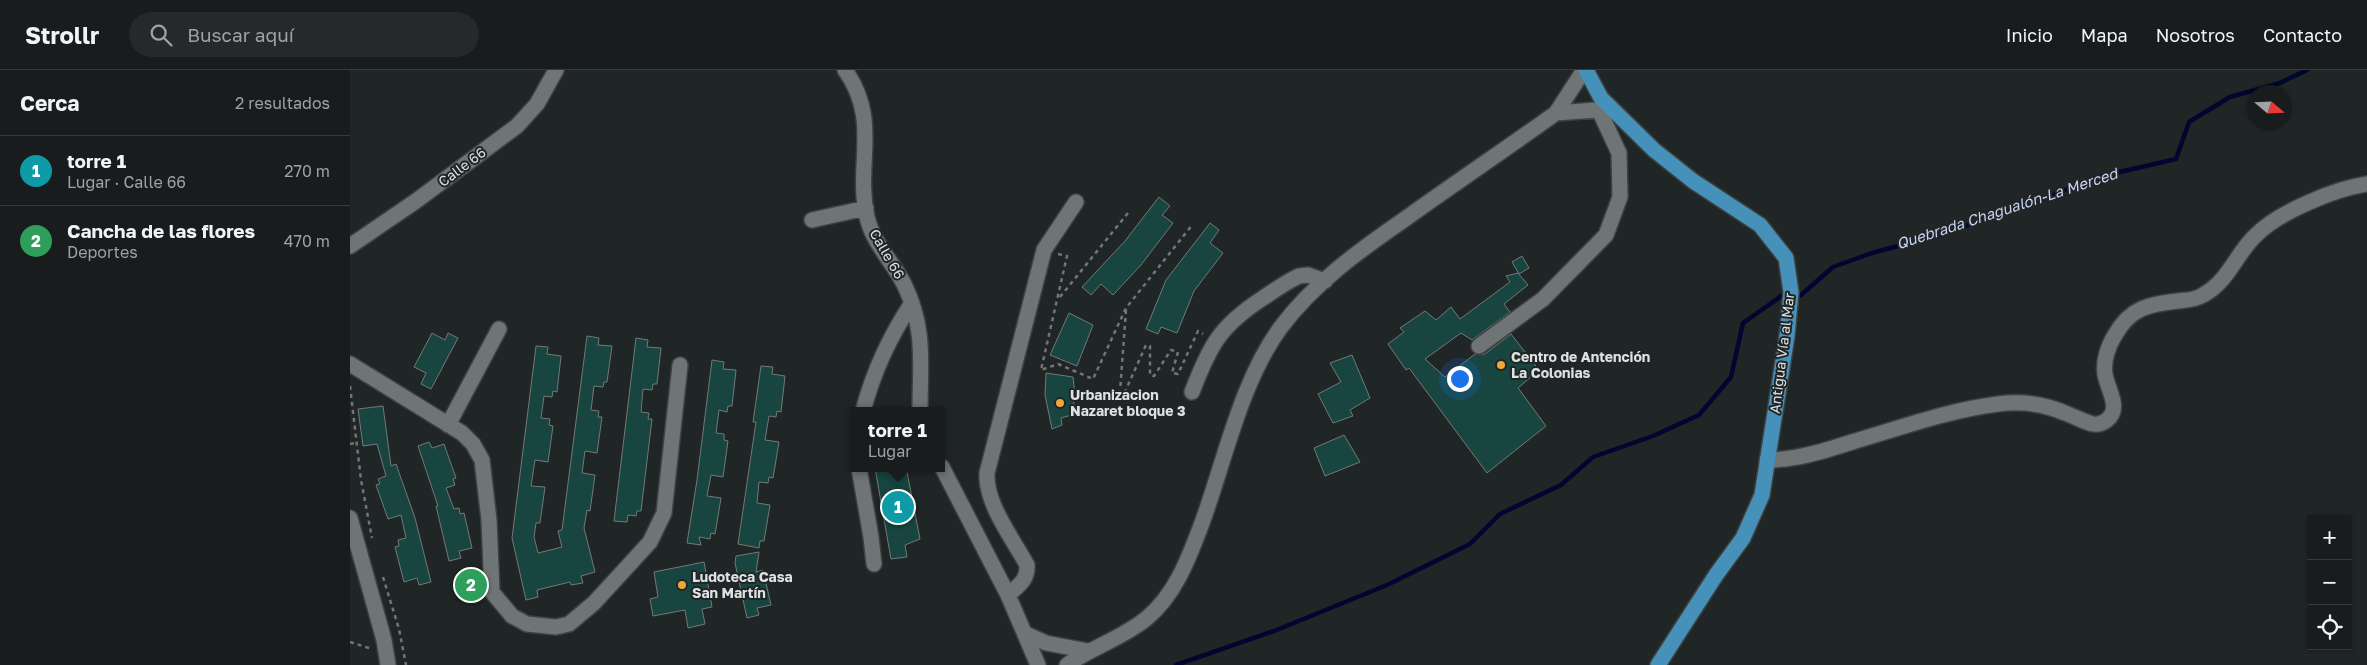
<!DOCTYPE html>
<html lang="es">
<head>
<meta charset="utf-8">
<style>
	body { margin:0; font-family:"Golos Text",sans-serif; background:#252929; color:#f1f3f6 }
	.controls { position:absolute; right:15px; bottom:15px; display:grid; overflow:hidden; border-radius:0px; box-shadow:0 1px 4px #0004 }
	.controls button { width:45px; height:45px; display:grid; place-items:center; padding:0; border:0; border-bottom:1px solid #363a3b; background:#181c1c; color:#f1f3f6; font:25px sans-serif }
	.compass { position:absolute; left:1897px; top:15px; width:45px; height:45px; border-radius:50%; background:#181c1c; box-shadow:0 1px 4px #0004; rotate:109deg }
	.you { position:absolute; left:1109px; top:308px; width:18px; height:18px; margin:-12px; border:4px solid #fff; border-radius:50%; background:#1a73e8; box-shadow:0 0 0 8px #1a73e833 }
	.badge { display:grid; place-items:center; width:32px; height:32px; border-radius:50%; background:#eda83b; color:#fff; font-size:16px; font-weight:700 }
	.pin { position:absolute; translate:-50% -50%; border:2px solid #fff; box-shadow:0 1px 5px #0006 }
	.popup { position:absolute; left:500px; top:337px; width:95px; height:65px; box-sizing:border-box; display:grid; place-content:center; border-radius:0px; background:#181c1c; filter:drop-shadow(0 1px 4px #0005); font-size:16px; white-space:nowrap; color:#9fa1a3 }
	.popup b { font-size:19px; color:#f1f3f6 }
	.popup::after { content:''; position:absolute; left:50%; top:100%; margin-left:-10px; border:10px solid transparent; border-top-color:#181c1c }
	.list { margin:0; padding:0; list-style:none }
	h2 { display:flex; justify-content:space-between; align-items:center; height:65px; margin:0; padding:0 20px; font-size:21px }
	h2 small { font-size:16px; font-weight:400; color:#9fa1a3 }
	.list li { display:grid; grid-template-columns:32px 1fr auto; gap:15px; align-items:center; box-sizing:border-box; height:70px; padding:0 20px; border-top:1px solid #363a3b }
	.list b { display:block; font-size:19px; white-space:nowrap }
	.list p { margin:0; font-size:16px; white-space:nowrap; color:#9fa1a3 }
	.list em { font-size:16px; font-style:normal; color:#9fa1a3 }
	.icon { flex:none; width:28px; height:28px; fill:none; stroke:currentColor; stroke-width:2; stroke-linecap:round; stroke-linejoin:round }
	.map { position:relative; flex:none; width:2017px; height:595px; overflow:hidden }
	header { display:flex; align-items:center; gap:30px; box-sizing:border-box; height:70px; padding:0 25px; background:#181c1c; border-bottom:1px solid #363a3b }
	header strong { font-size:24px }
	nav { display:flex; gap:28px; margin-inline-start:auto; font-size:18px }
	.search { width:350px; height:45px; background:#252929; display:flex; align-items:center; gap:12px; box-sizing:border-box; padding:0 18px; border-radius:28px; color:#9fa1a3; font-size:19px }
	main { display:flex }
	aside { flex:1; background:#181c1c }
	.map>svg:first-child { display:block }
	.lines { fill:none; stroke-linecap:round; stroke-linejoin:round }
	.stream { stroke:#02052f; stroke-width:4.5 }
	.building { fill:#184540; stroke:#737978 }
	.minor-casing { stroke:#3d4142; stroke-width:18 }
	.major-casing { stroke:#3d4142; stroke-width:18 }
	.path { stroke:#727677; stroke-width:2.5; stroke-dasharray:4 4; stroke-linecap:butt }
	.minor { stroke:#6f7475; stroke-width:15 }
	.major { stroke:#4691ba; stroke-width:15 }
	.poi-dot { fill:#eda83b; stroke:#202526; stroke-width:2 }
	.labels { text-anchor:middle; stroke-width:4; stroke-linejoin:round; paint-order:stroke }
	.street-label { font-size:14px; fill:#dee1e2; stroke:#202526 }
	.poi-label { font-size:14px; font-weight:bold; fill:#dee1e2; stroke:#202526; text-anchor:start }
	.water-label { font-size:15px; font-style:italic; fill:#c6d3f3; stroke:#202526 }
</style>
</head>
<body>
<header>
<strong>Strollr</strong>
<div class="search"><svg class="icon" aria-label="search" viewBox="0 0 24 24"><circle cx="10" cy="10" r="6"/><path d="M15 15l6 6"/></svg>Buscar aquí</div>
<nav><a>Inicio</a><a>Mapa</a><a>Nosotros</a><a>Contacto</a></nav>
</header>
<main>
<aside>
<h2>Cerca<small>2 resultados</small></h2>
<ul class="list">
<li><span class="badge" style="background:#0f9aa8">1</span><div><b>torre 1</b><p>Lugar · Calle 66</p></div><em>270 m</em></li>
<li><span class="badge" style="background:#2e9e5b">2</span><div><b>Cancha de las flores</b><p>Deportes</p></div><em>470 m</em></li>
</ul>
</aside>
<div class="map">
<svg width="2017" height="595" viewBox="0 0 2017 595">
	<rect width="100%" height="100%" fill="#202526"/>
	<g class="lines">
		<!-- stream -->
		<path class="stream" d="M1451,225L1483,197L1522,183L1596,163L1698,127L1748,107L1826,89L1839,52L1880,27L1930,13L1957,0
			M826,595L924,561L1037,515L1120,474L1150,444L1211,415L1243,387L1303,366L1349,345L1381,307L1393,253L1437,222"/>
	</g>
	<!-- building -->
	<path class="building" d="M809,127L820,136L812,145L823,153L791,195L763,225L751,214L741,225L732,217L775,171Z
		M860,153L869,160L860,173L873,183L844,221L827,263L811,257L808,264L796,259L816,210Z
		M1172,186L1179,198L1169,204L1162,192Z
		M1168,203L1178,215L1154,234L1160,242L1122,270L1111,263L1075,289L1095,307L1125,284H1135L1161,264L1189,300L1168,318L1196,356L1137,403L1059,298L1056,300L1038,274L1054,262L1050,258L1075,241L1086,250L1101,237L1110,249L1160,212L1156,206Z
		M719,243L743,255L727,296L700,285Z
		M82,263L95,270L98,263L108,268L81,319L71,314L76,303L64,297Z
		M237,266L249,268L248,275L262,276L257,312H254L253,317L244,316L241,340L249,341L248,347H252L247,383L235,381L232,403L245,405L240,441L237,440L234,458L245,502L231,506L233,513L221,515L220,512L187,520L188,527L176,530L162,468L186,276L198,277L197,284L211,286L207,322L203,321L202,327L194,326L191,348L200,349L199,355L203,356L198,392L185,390L181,416L195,417L190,453H186L184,467L188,483L212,477L208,461L212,460Z
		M286,268L298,270L297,277L311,278L307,314H303L302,320L293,319L291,342L299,343L298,349H302L291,441H287L286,446L278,445L277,452L264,451Z
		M1002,285L1020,328L1000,340L1003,346L983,353L968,324L991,312L980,293Z
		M362,290L374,292L373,299L386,300L382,336H378L377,342L369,340L366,363L374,364V370L378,371L373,407L361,405L357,426L371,428L365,464L361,463L360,469L349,467L351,475L337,473L347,410Z
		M411,296L423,297L422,304L435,306L431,342L427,341L426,347L419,346L415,370L429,372L423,408L419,407L418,413L409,412L407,433L420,435L414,471H410L409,478L388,474L406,352H403Z
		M696,303L723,307L725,325H723L725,344L711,348L712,355L702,359L695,325Z
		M33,336L41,396L46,394L65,448L81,512L69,515L67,508L54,512L45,477L49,476L48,470L56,468L51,445L38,449L26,415L30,414L28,409L36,406L27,374L13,376L8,339Z
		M994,365L1010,392L975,406L964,378Z
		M79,372L82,378L94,374L106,408L103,409L105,415L96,418L104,439L109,438L110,444L114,443L122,478L109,481L111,488L99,491L86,436H88L68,376Z
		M525,398H539L541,405L557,402L570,469L555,475L557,487L541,489Z
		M409,482L406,502L413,500L421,535L407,538L409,545L397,548L385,493L386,486Z
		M354,492L362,537L352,539L355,554L338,558L335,540L303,546L300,529L308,527L304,502Z"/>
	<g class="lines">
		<!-- minor casing -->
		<g class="minor-casing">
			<path id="minor" d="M495,0C531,51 505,93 517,147C523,173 542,191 554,214C576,259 570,293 570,341
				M1234,0L1206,43L1259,39
				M462,150L516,138
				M0,176L66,131L167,56L187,34L206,0
				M1129,276L1193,229L1256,165L1270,127L1269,83L1249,40
				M0,294L112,363L123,374L132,390L139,450L142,522L162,546L177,554L206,557L219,554L244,533L300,472L314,443L330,295
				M842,322C860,275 870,256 913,228C925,220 936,212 949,206L958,205L975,211
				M513,341C523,303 540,266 562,233
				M98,355L149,259
				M1417,390C1446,390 1474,381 1502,372C1550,358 1599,340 1648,334C1671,331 1694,334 1715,343C1724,346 1734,352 1743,354C1748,355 1753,353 1757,350C1772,338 1757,319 1755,304C1753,291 1758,276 1765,265C1780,238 1799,234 1828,231C1836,230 1846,230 1853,225C1878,212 1886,184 1905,166C1928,142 1985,119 2017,114
				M592,397L658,525L688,595
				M509,398L521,467L524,494
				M0,448L34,570L38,595
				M658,525C669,515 678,510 677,495C663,469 635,433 637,403L694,180L726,132
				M676,564L696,573L738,581
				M717,595C742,577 773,568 797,548C826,524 839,487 852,453C875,390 891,311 931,257C964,213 1010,180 1055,149C1105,113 1156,79 1206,43"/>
		</g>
		<!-- major casing -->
		<g class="major-casing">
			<path id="major" d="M1236,0L1251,28L1304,80L1343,111L1410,155L1436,188L1441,222L1437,266L1412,425L1393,468L1366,505L1308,595"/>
		</g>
		<!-- path -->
		<path class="path" d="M708,184L717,186L691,300L708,294L743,309L776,238L843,154
			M710,227L778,143
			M776,240L770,322L774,324L796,275L800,276V305L804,306L821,280L828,282L822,303L828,304L848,261L853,264
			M0,316L11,410L22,468
			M0,374L6,373
			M33,507L49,559L56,595
			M0,572L22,579"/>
		<!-- minor -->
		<use href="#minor" class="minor"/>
		<!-- major -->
		<use href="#major" class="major"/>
	</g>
	<!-- markers -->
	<g class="poi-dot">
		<circle cx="1151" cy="295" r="5"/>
		<circle cx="710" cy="333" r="5"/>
		<circle cx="332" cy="515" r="5"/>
	</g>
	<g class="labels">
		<!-- street labels -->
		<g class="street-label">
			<text transform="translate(112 97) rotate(-37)" y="5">Calle 66</text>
			<text transform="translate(537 184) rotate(60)" y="5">Calle 66</text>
			<text transform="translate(1432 283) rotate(-83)" y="5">Antigua Vía al Mar</text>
		</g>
		<!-- poi labels -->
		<g class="poi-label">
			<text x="1161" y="292">Centro de Antención<tspan x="1161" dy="16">La Colonias</tspan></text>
			<text x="720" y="330">Urbanizacion<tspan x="720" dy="16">Nazaret bloque 3</tspan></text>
			<text x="342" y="512">Ludoteca Casa<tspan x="342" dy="16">San Martín</tspan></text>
		</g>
		<!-- water labels -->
		<g class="water-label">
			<text transform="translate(1657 139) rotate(-18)" y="5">Quebrada Chagualón-La Merced</text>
		</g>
	</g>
</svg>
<div class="controls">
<button>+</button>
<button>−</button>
<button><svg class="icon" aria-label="locate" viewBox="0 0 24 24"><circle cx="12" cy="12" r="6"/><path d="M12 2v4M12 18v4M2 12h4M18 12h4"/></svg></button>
</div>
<svg class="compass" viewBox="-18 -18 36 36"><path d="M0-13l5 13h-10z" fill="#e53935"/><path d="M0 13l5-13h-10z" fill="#9fa1a3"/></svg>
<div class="you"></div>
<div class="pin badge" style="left:548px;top:437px;background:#0f9aa8">1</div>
<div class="popup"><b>torre 1</b>Lugar</div>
<div class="pin badge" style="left:121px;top:515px;background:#2e9e5b">2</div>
</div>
</main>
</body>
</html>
